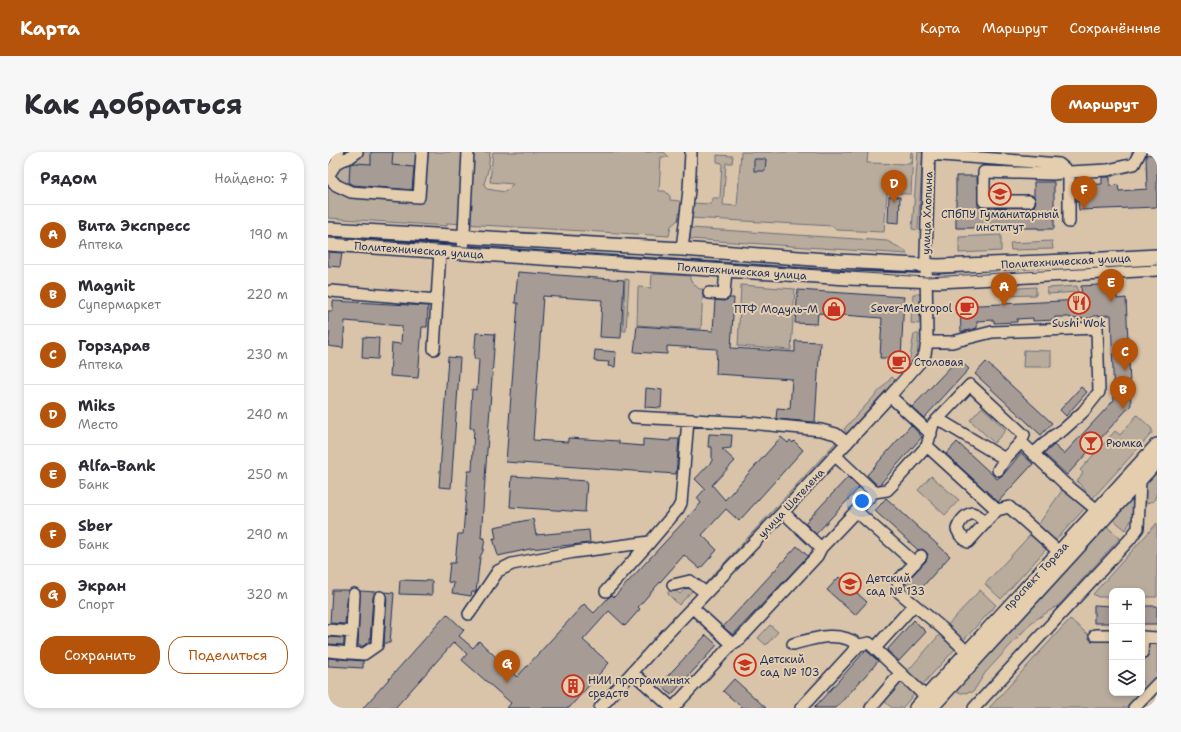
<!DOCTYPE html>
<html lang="ru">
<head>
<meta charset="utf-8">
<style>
	body { margin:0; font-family:"Shantell Sans",sans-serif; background:#f7f7f7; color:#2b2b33 }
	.controls { position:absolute; right:12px; bottom:12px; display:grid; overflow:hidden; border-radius:8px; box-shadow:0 2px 6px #0003 }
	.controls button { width:36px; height:36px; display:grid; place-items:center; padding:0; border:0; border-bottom:1px solid #e1e1e2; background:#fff; color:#2b2b33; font:20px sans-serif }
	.you { position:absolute; left:534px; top:349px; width:14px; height:14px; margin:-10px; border:3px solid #fff; border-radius:50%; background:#1a73e8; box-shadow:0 0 0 6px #1a73e833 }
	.badge { display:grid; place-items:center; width:26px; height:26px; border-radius:50%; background:#b45309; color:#fff; font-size:13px; font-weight:700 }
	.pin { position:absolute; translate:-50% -33px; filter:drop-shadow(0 1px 2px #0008) }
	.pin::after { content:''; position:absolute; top:21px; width:14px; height:12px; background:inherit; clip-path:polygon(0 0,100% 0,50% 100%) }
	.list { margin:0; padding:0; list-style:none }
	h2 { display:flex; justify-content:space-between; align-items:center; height:52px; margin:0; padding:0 16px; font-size:17px }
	h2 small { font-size:13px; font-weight:400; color:#7c7c81 }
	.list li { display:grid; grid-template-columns:26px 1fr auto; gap:12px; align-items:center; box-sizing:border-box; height:60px; padding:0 16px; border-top:1px solid #e1e1e2 }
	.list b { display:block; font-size:15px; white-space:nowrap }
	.list p { margin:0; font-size:13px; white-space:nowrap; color:#7c7c81 }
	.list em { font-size:13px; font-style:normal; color:#7c7c81 }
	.actions { display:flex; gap:8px; padding:12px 16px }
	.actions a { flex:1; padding:9px 0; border:1px solid #b45309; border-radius:16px; text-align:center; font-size:14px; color:#b45309 }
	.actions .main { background:#b45309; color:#fff }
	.icon { flex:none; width:22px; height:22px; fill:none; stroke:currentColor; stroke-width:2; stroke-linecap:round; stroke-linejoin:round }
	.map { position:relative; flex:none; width:829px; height:556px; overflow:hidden; border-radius:16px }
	header { display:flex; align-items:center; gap:24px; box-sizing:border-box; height:56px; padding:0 20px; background:#b45309; color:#fff }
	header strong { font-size:19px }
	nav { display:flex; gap:22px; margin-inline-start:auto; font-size:14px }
	.intro { display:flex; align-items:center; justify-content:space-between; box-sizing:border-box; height:96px; padding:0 24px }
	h1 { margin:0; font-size:28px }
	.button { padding:10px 18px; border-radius:16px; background:#b45309; color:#fff; font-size:14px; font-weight:700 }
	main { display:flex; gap:24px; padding:0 24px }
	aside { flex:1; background:#fff; border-radius:16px; box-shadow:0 2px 6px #0003 }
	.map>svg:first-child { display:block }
	.green { fill:#b9ac9c; stroke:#6a6e7d }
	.building { fill:#a79c95; stroke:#1b2f5e }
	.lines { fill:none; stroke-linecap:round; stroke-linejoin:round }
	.minor-casing { stroke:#1b2f5e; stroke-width:14 }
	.major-casing { stroke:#1b2f5e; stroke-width:16 }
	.minor { stroke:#e5ceae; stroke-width:11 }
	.major { stroke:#e5ceae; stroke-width:13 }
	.tram { stroke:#1b2f5e; stroke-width:1 }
	.labels { text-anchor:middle; stroke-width:4; stroke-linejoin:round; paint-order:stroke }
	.street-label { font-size:11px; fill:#1b2f5e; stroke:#e5ceae }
	.poi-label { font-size:11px; fill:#1b2f5e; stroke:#e5ceae; text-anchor:start }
</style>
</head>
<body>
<header>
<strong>Карта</strong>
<nav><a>Карта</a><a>Маршрут</a><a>Сохранённые</a></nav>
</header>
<div class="intro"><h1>Как добраться</h1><a class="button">Маршрут</a></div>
<main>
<aside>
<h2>Рядом<small>Найдено: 7</small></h2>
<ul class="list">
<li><span class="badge">A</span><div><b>Вита Экспресс</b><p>Аптека</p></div><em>190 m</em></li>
<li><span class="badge">B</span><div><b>Magnit</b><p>Супермаркет</p></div><em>220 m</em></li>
<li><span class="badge">C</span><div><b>Горздрав</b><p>Аптека</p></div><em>230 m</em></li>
<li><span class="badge">D</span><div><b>Miks</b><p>Место</p></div><em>240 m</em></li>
<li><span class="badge">E</span><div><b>Alfa-Bank</b><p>Банк</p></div><em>250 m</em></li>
<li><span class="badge">F</span><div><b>Sber</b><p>Банк</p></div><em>290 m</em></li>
<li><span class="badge">G</span><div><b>Экран</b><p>Спорт</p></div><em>320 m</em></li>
</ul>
<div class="actions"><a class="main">Сохранить</a><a>Поделиться</a></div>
</aside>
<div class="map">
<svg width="829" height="556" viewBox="0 0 829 556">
	<rect width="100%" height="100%" fill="#d9c4a9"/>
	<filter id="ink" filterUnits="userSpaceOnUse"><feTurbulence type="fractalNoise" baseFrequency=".025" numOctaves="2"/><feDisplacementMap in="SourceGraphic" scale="8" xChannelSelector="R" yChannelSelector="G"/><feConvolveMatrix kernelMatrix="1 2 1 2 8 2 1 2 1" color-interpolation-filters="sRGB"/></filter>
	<g filter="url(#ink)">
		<!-- green -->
		<path class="green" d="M0,0H162L160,18L156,32L159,37L177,40L185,32L162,30L165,0H336L341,5H333L331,39H337L342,44V48L351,49L353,51L350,68L343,74L341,84L119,71V74L0,66Z
			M413,0H540L539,11L582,12L583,0H585L583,42L559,41L556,80L508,78L505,74L362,66L363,51L383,52L384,46H392L394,11L389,10V3L405,4L404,11H398L395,53L409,54Z
			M590,0H595L590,78L584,77Z
			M363,76L559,89L578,99L579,102L362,87Z
			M673,83V99L631,101V85Z
			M724,89L725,97L683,98L682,91Z
			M324,122L362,124V128L371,137H375L373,177L309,173L310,135L323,136Z
			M297,127L301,128L298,179H295Z
			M413,133L467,137L463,198L410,194Z
			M749,134L750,140L720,142L719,136Z
			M708,135V143L673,144V137Z
			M585,142H593L591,172L583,171Z
			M586,182H591L589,205L579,217L576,213L582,206Z
			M696,198L723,199V215H695Z
			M564,225L567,228L519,281L516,277Z
			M654,255L678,278L666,291L642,268Z
			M809,263L824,277V281L763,348L759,345L758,339L749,329L755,321L752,318L787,279L792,283Z
			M511,287L512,292L380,435H374Z
			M829,316V340L826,349L815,352L817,329Z
			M603,324L631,348L617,363L590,338Z
			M735,337L757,356L725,391L708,376Z
			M802,346L806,349V362L798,378L783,366Z
			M829,371V445H814V439H784V445H770L765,442Z
			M777,373L792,386L732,452L704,470L657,521L645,540L633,541L626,538Z
			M704,381L720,395L673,447L657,432Z
			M361,433L367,436L351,453L340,442V440L345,437L352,442Z
			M652,438L668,453L633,491L617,476Z
			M742,467L764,486L784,488V541H814V490L829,491V527L802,556H661Z
			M442,473L450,480L438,493L430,486Z
			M613,481L629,495L592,535L577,522Z
			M575,526L589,539L574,556H564L555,548Z"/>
		<!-- building -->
		<path class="building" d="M43,0H65L64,13L86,15L84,38L25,33L21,31L22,12L26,11L43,12Z
			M829,2V55L751,58L750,49L748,50V41H754V33L774,32V25H782V34L790,33L791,39L819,37L818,4V3Z
			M426,7H438L437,19H426Z
			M628,24H649L650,55L656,56L706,55L708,49L706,44V30H726V77H710V76H628Z
			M561,44L572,45L571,71L560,70Z
			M0,100L14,101L12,115L0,114Z
			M190,120L296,128L293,186L272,185L274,148L215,144L205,288L240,290V286L291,289V292L315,294V287L342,289V287H351L348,322L178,310L190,151H187Z
			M788,132L789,147L798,146L803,253L739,323L716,302L726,293L736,302L786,248L783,163L765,164V166L743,167L742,165H727V168L705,169V166L689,167V170L666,171V168L649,169V176L633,180L632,154L754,148L753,134Z
			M470,138L576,145L573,207L569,212L561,211V206H552L554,166L490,161L489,172L467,171Z
			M402,146H406L403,196L467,200V189L492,190L487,270L448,267L449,256L462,257L464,227L388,222L389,197L339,194V202L306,200L309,174L385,179L387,148L396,149Z
			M5,149L100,154L99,175H94L90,226L62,224L64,191L73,192L74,174L17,169L15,196L0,194L2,180L0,179V159H5Z
			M148,181L167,182L153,386H157L155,399L152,405L148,440H144L143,444L124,441L126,431L120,430L122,411H127L130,382H135L140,319H144L146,276H142L144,237L149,238L151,207H146Z
			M35,185L51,186L50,207L34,206Z
			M267,198L288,200L287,215L280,214L281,210L266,209Z
			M120,205L132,206L123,336L111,335Z
			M630,207L641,217L596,266L584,255Z
			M658,210L724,271L713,283L647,222Z
			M753,235L759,240L738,264L732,258Z
			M318,236L334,238L333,256L317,255Z
			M583,273L594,285L552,332L549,333L539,323Z
			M381,282L404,283L403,296L394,297L407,309L384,333L397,348L453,285L460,291L462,288L465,291L466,289L475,298L411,369L398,357L374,383L389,398L372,417L356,403L310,455L312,457L297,474L281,459L255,488L281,511L241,556H179L183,551L134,508L139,502L126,490L67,556H35L119,462L136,478L131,484L145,496L151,489L189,525L256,452L266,461L280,446L284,443L286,445L373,351L369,346L377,337L367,327L384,309V295H380Z
			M629,290L669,327L676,322L693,301L705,312L670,350L618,302Z
			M184,324L259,329L257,360L182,355Z
			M520,325L531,336L488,382L477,371Z
			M558,346L622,404L588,442L577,431L598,409L600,402L595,397L590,398L547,359Z
			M205,367L208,383L261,378L262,391L202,397L170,404L165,386L168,387L166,375Z
			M469,394L480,404L405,483L395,475Z
			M511,425L539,450L527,463L499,438Z
			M72,428L104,429V443L71,442Z
			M4,438H20L17,472L2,471Z
			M32,439L48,440L45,445L42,489L35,494H30Z
			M57,440L66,441L62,491H56L59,445Z
			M766,453L784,454V471H766Z
			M814,454H829V472H814Z
			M586,468L598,480L571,509L559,498Z
			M378,483L389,493L343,543L332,532Z
			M0,485L16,486V493L0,492Z
			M537,499H539L550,509L546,514L508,556H486Z
			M0,506L35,509V516L0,514Z
			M406,527L438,556H414L410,552L395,539Z"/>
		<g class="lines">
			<!-- minor casing -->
			<g class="minor-casing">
				<path id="minor" d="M10,0L9,10L0,24L8,33L23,40L91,45L94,0
					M601,2L731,12L741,20V70
					M9,10L22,5L29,0
					M701,49H656V20L725,22L741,20L780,18L806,12L812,0
					M354,97L361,38L363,1
					M135,100L140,0
					M3,139L109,148
					M381,141L396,142L398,118
					M599,190H624L664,180L769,176L771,240L755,260L735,278L724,285L705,302
					M106,197L112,99
					M562,244L603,282
					M306,265L422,271L493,278L508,282L519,291
					M610,267L677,307
					M693,290L736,331L769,358
					M599,294L669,358L681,355L731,400
					M507,303L514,310L546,340
					M528,359L587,411
					M455,360L493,396L546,340L559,338L564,333L599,294L605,272L642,233L696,283L693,290L677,307L670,318
					M658,371L649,363L644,361C637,363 631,370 629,377L632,383L640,390L669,358
					M593,404L570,429L571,440L614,476L639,500
					M345,433L362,429L378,441
					M278,439L322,390L350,357L353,351L360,268
					M141,462L170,419L184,412L246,400L322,390
					M0,478L24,480L22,501L0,499
					M24,480L26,442
					M767,483H784
					M814,485L829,486
					M404,492L412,487L489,404L493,396
					M465,492C487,486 511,478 531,493
					M547,496L586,453
					M22,501L36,502L49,493L52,445
					M814,501L815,485
					M305,521L344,556
					M272,556L339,482L455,360L562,244L591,211L597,202L599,190L598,105L601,0
					M345,556L404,492L364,455
					M473,556L531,493L541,491L598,545
					M543,556L573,521
					M646,556L802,387L810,376L812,328
					M806,556L829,532"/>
			</g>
			<!-- major casing -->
			<g class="major-casing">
				<path id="major" d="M0,77L354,97L511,109L610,114L739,109L829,104
					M0,92L519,126L611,129L829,117
					M588,556L829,293
					M603,556L829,309"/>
			</g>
			<!-- minor -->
			<use href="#minor" class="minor"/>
			<!-- major -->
			<use href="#major" class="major"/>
			<!-- tram -->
			<path class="tram" d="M0,86L598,125L829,113"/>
		</g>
	</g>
	<!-- icons -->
	<defs>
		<g id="university-ring" transform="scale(1.15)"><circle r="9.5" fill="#e5ceae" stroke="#c8321e" stroke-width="1.5"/><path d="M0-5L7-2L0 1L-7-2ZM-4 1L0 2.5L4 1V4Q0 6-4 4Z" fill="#c8321e"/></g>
		<g id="restaurant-ring" transform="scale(1.15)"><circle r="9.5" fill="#e5ceae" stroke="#c8321e" stroke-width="1.5"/><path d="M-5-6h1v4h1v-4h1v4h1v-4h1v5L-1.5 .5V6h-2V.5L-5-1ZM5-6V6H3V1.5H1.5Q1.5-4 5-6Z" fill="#c8321e"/></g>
		<g id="cafe-ring" transform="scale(1.15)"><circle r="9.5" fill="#e5ceae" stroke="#c8321e" stroke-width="1.5"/><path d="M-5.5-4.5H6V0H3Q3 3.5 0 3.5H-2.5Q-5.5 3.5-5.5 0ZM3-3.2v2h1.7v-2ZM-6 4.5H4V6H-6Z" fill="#c8321e"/></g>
		<g id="shop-ring" transform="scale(1.15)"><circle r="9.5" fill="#e5ceae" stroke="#c8321e" stroke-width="1.5"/><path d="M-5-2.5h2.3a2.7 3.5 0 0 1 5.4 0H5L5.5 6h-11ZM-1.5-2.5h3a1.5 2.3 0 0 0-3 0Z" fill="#c8321e"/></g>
		<g id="bar-ring" transform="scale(1.15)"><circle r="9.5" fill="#e5ceae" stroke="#c8321e" stroke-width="1.5"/><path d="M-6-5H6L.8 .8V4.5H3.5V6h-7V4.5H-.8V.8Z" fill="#c8321e"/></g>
		<g id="school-ring" transform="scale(1.15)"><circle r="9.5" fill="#e5ceae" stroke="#c8321e" stroke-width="1.5"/><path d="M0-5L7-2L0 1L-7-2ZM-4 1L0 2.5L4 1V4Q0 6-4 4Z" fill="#c8321e"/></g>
		<g id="building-ring" transform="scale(1.15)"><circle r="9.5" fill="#e5ceae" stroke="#c8321e" stroke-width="1.5"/><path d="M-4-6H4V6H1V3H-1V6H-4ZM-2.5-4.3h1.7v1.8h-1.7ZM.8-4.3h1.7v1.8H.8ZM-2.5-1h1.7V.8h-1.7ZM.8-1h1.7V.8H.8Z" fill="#c8321e"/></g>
	</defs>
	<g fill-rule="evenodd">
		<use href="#university-ring" x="672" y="42"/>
		<use href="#restaurant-ring" x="751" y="151"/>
		<use href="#cafe-ring" x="639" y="156"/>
		<use href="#shop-ring" x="506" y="157"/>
		<use href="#cafe-ring" x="571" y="210"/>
		<use href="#bar-ring" x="763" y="291"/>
		<use href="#school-ring" x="522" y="432"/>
		<use href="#school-ring" x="417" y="513"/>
		<use href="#building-ring" x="245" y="534"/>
	</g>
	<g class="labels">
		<!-- street labels -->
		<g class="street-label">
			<text transform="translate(599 61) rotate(-88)" y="4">улица Хлопина</text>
			<text transform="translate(91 98) rotate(4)" y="4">Политехническая улица</text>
			<text transform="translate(738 109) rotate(-3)" y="4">Политехническая улица</text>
			<text transform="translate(414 119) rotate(4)" y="4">Политехническая улица</text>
			<text transform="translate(463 351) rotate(-47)" y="4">улица Шателена</text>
			<text transform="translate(708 424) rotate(-47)" y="4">проспект Тореза</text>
		</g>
		<!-- poi labels -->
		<g class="poi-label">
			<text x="672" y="66" text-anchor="middle">СПбПУ Гуманитарный<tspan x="672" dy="13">институт</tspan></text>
			<text x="624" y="160" text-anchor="end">Sever-Metropol</text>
			<text x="490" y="161" text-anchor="end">ПТФ Модуль-М</text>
			<text x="751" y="175" text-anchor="middle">Sushi Wok</text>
			<text x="586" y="214">Столовая</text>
			<text x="778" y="295">Рюмка</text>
			<text x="538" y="430">Детский<tspan x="538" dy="13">сад № 133</tspan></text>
			<text x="432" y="511">Детский<tspan x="432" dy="13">сад № 103</tspan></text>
			<text x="260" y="532">НИИ программных<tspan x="260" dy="13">средств</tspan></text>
		</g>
	</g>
</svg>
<div class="controls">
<button>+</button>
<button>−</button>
<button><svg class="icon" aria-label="layers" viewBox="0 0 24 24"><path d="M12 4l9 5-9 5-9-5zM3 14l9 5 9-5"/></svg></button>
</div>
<div class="you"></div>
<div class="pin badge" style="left:676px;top:154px">A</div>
<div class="pin badge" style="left:795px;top:257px">B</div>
<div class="pin badge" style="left:797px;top:219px">C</div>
<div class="pin badge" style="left:566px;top:51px">D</div>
<div class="pin badge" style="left:783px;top:150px">E</div>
<div class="pin badge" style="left:756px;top:57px">F</div>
<div class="pin badge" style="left:179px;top:531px">G</div>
</div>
</main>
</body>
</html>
